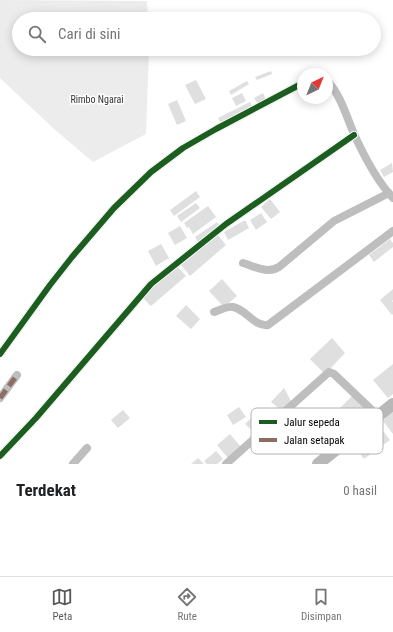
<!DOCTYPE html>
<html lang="id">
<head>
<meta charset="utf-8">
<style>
	body { margin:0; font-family:"Roboto Condensed",sans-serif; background:#f6f6f6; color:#202124 }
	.compass { position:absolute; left:297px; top:68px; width:36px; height:36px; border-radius:50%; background:#fff; box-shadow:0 2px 10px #0003; rotate:43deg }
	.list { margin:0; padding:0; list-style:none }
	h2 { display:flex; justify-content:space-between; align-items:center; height:52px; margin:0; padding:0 16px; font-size:17px }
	h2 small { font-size:13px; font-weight:400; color:#757577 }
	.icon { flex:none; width:22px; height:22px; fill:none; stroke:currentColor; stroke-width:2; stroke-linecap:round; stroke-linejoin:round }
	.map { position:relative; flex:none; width:393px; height:464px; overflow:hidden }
	.search { position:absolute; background:#fff; box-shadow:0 2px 10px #0003; left:12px; right:12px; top:12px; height:44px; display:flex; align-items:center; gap:10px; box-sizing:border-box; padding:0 14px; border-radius:22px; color:#757577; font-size:15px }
	.sheet { height:112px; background:#fff }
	nav { display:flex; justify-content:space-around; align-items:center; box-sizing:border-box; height:56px; border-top:1px solid #e0e0e0; background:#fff; font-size:11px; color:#757577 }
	nav a { display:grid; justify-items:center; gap:2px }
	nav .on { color:#595959 }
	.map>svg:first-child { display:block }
	.green { fill:#ececec }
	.building { fill:#dfdfdf }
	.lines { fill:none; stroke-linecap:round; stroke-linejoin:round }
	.street { stroke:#bebebe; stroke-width:8 }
	.secondary { stroke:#b8b8b8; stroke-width:12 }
	.quiet { stroke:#8d6e63; stroke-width:5; stroke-dasharray:10 5; stroke-linecap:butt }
	.cycleway-casing { stroke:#fff; stroke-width:8 }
	.cycleway { stroke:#1b5e20; stroke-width:6 }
	.labels { text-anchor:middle; stroke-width:3; stroke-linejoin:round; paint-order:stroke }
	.park-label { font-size:10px; fill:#333; stroke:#fff }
	.key { fill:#fff; stroke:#b2b2b2; stroke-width:1 }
	.key-label { font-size:11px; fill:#000 }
</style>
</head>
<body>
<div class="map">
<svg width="393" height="464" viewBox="0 0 393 464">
	<rect width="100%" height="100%" fill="#fff"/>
	<!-- green -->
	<path class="green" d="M0,0L147,1L148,19H19V49H149L146,134L93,162L53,128L0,78Z"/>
	<!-- building -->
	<path class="building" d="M271,71L272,74L257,80L255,77Z
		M196,80L206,99L195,104L185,85Z
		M247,81L249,84L231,95L229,91Z
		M242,93L246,101L236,106L232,98Z
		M263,93L266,100L258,104L254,98Z
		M177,100L186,121L177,125L168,104Z
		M250,102L253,108L221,124L218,118Z
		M392,163L393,172L384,177L380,170Z
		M196,191L200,197L174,216L170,210Z
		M270,199L280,212L271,219L261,207Z
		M196,203L200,208L181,222L177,216Z
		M208,206L216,217L193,234L189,227L187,228L184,223Z
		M261,213L267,222L256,230L250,220Z
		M245,220L249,228L228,240L224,232Z
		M217,222L220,226L198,242L195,237Z
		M180,226L187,238L175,245L168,233Z
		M218,235L226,245L190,276L181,265Z
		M390,239L393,243V247L374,262L369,255Z
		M161,244L169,258L156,266L148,251Z
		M177,266L186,276L151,306L141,296Z
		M222,279L237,296L224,307L209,291Z
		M393,289V300L392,301L393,302V314L392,315L380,300Z
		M186,305L200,319L191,329L176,316Z
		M332,338L345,353L325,374L310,359Z
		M393,364V394L388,398L373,380Z
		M284,388L291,401L282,411L271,402Z
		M353,395L369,414L339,438L325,423Z
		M239,407L246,417L233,425L227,415Z
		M123,410L130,418L118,428L111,420Z
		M393,410V434L383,421Z
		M257,412L265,420L254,432L245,424Z
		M377,423L390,440L364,459L352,444Z
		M230,434L241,447L228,458L217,445Z
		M216,451L223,459L217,464H207L204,461Z
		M198,458L204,464H191Z"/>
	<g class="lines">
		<!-- street -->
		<path class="street" d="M327,81C340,93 347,118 354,134C364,156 376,180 393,198
			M243,263C256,267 267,274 279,267L334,221L389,193
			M214,312C220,310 227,306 233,307C246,309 254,327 268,325L393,231
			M0,354L50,285L72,257L114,208L151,172L183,148L216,129L303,83
			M0,398L17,375
			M0,456L36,418L151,284L226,224L354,135
			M73,464L87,448
			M226,464L329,372L334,374L378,416"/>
		<!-- secondary -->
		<path class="secondary" d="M318,464L393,404"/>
		<!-- quiet -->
		<path class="quiet" d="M0,398L17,375"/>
		<!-- cycleway casing -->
		<g class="cycleway-casing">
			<path id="cycleway" d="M0,354L50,285L72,257L114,208L151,172L183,148L216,129L303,83
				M0,456L36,418L151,284L226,224L354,135"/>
		</g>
		<!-- cycleway -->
		<use href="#cycleway" class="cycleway"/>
	</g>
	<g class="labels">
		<!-- park labels -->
		<g class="park-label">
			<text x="97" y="103">Rimbo Ngarai</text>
		</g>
	</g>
	<!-- legend -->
	<rect x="251" y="408" width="132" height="46" rx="6" class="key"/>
	<rect x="259" y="420" width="18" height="4" fill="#1b5e20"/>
	<rect x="259" y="438" width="18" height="4" fill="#8d6e63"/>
	<g class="key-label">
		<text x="284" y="426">Jalur sepeda</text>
		<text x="284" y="444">Jalan setapak</text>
	</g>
</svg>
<svg class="compass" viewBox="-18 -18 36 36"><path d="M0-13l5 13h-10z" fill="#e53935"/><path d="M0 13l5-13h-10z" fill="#757577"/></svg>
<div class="search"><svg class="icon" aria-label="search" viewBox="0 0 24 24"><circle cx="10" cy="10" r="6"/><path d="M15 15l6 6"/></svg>Cari di sini</div>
</div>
<section class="sheet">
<h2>Terdekat<small>0 hasil</small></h2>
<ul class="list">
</ul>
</section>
<nav>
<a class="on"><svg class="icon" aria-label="map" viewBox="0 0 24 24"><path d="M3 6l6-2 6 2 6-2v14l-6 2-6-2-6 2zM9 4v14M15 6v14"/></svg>Peta</a>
<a><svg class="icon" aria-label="directions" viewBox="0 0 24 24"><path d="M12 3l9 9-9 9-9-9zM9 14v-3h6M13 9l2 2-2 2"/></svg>Rute</a>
<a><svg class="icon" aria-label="saved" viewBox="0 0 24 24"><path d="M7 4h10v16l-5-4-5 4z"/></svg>Disimpan</a>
</nav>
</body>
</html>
